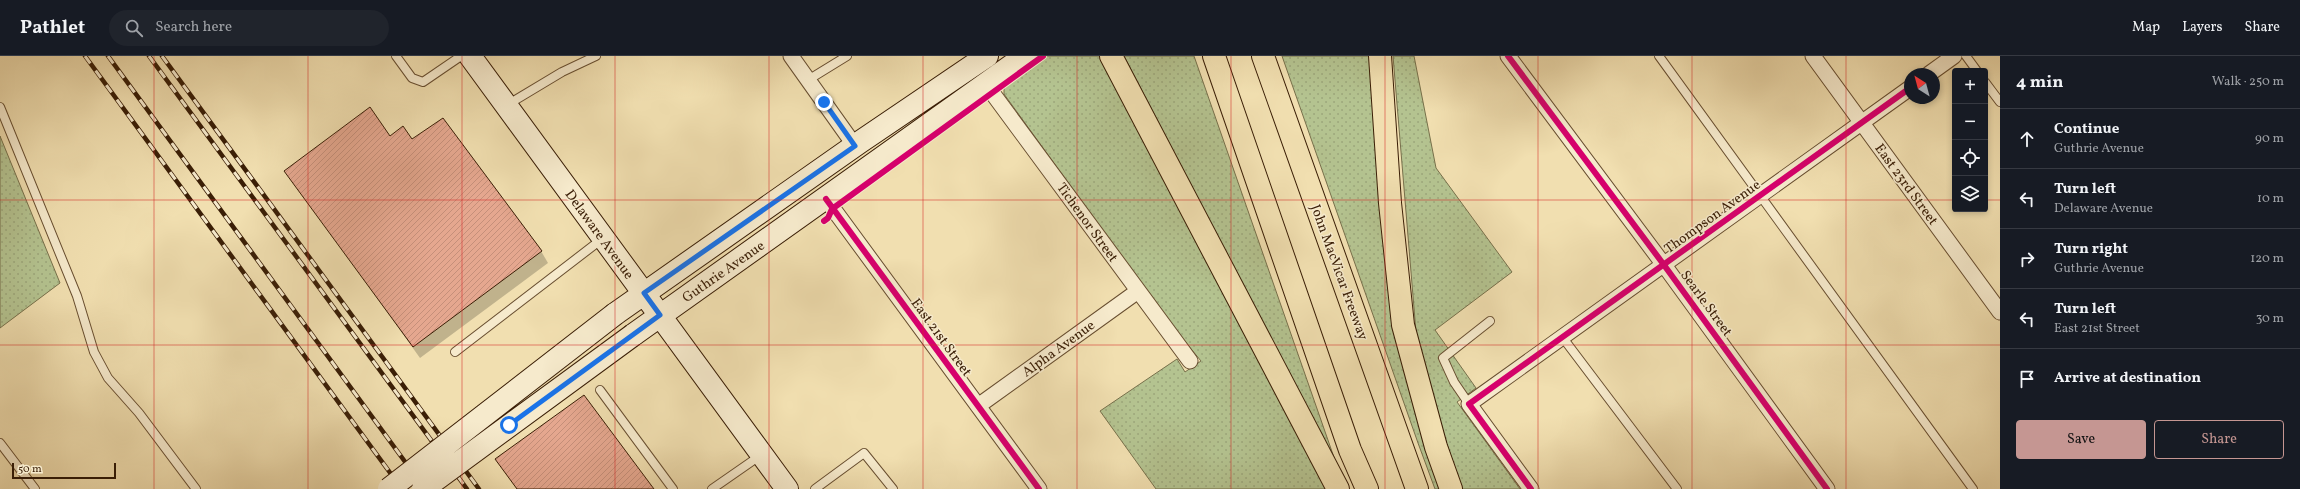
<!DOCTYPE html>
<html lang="en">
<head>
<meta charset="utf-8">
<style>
	body { margin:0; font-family:Vollkorn,serif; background:#20242c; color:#f1f3f6 }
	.controls { position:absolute; right:12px; top:12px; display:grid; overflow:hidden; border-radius:4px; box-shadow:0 2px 6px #0003 }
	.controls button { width:36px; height:36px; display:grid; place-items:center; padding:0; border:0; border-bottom:1px solid #363941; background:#171b24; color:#f1f3f6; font:20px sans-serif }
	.compass { position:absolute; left:1904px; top:12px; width:36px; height:36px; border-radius:50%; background:#171b24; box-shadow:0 2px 6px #0003; rotate:324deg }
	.scale { position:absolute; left:12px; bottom:10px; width:104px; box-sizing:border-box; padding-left:4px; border:2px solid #3a1e06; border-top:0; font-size:11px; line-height:14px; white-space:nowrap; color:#3a1e06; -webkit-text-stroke:3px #f6eacc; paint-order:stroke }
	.stop { position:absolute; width:12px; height:12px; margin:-9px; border:3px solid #1a73e8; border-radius:50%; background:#fff }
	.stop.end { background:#1a73e8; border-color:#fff; box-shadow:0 1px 4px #0008 }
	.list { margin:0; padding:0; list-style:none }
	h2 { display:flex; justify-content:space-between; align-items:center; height:52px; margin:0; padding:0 16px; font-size:17px }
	h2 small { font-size:13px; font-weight:400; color:#9ea1a6 }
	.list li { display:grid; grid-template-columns:26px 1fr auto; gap:12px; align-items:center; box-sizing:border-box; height:60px; padding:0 16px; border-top:1px solid #363941 }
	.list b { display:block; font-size:15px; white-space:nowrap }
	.list p { margin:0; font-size:13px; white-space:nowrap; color:#9ea1a6 }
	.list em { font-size:13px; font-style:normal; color:#9ea1a6 }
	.actions { display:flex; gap:8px; padding:12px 16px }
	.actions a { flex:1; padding:9px 0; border:1px solid #c59692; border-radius:4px; text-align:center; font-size:14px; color:#c59692 }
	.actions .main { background:#c59692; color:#111 }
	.icon { flex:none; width:22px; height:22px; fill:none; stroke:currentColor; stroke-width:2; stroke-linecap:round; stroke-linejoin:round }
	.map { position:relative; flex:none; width:2000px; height:433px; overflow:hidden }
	header { display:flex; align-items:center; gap:24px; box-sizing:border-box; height:56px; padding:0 20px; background:#171b24; border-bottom:1px solid #363941 }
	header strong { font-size:19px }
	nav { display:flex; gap:22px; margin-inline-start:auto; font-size:14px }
	.search { width:280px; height:36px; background:#20242c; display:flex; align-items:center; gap:10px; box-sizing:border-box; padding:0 14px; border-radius:22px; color:#9ea1a6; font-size:15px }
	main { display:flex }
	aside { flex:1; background:#171b24 }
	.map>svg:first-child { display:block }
	.grass { fill:url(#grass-dots); stroke:#77704b }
	.shadow { fill:#0003 }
	.building { fill:url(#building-hatch); stroke:#3a1e06 }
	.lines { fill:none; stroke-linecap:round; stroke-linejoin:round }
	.lane-casing { stroke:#684e30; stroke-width:10 }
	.street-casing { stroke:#684e30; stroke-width:17 }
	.secondary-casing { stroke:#3a1e06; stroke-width:24 }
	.highway-casing { stroke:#3a1e06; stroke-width:24 }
	.lane { stroke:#f6eacc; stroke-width:8 }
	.street { stroke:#f6eacc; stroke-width:15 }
	.secondary { stroke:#f6eacc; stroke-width:22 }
	.highway { stroke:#f1dfb0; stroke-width:22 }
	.rail-casing { stroke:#3a1e06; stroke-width:4.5 }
	.rail { stroke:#f6eacc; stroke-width:3; stroke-dasharray:9; stroke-linecap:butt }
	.secondary-bridge-casing { stroke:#3a1e06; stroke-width:24; stroke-linecap:butt }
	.secondary-bridge { stroke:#f6eacc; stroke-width:22 }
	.cycleway-casing { stroke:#f6eacc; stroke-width:8 }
	.cycleway { stroke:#d6006c; stroke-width:6 }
	.route { stroke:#1a73e8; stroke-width:5 }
	.grid { fill:none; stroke:#d62828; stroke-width:1; stroke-opacity:0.55 }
	.labels { text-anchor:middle; stroke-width:3; stroke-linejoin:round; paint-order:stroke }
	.street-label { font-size:14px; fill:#3a1e06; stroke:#f6eacc }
</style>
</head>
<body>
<header>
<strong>Pathlet</strong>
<div class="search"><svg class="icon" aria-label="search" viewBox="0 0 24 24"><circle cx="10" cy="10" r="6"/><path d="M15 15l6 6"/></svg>Search here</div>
<nav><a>Map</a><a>Layers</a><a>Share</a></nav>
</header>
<main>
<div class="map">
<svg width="2000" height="433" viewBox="0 0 2000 433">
	<defs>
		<pattern id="grass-dots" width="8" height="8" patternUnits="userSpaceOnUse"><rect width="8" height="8" fill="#b4c390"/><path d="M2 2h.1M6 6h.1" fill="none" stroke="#9ca77b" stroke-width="1.8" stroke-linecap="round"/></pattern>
		<pattern id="building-hatch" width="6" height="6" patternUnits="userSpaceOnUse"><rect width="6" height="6" fill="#e5a78f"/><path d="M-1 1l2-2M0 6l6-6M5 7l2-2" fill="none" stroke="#c58f7a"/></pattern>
	</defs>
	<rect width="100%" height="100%" fill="#f1dfb0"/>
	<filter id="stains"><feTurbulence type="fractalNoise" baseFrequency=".005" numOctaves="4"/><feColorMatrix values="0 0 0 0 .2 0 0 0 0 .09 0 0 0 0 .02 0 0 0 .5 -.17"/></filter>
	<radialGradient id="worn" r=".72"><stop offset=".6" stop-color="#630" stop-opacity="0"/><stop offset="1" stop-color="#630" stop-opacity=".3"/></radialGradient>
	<!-- grass -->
	<path class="grass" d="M1036,0H1103L1327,433H1156L1100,355L1177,303L1185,316L1201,305L1168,265L1004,38V27Z
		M1124,0H1194L1337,410Z
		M1282,0H1371L1441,433H1435L1418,387Z
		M1393,0H1414L1436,112L1512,216L1435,274L1476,332L1457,346L1520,433H1462L1444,379L1416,276Z
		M0,80L60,227L0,272Z"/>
	<!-- shadow -->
	<path class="shadow" d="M389,81L412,84L541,195L548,207L420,302L286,115Z
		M496,403L653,433H517Z"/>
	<!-- building -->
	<path class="building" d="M370,51L390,80L403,70L412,83L443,62L542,195L413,291L284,115Z
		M584,339L654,433H517L495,403Z"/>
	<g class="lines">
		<!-- lane casing -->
		<g class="lane-casing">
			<path id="lane" d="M396,0L412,22L423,26L461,0
				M1659,0L1973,433
				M1966,0L1977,15
				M808,24L847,0
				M1985,26L2000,46
				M507,49L562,16L596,0
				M0,51L77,240L94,296L108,322L139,357L196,433
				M1563,282L1677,433
				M455,296L602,183
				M600,334L673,433
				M1469,348L1454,326L1443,302L1490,265
				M0,387L35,433
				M712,433L761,399
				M815,433L864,397L893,433"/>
		</g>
		<!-- street casing -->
		<g class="street-casing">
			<path id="street" d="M791,0L855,90
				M1508,0L1664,209L1827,433
				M1813,0L2000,256
				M1929,18L1954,0
				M985,27L1190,305
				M826,143L1039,433
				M978,350L1138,235
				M1531,433L1469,348L1910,32"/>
		</g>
		<!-- secondary casing -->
		<g class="secondary-casing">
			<path id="secondary" d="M470,0L787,433
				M615,258L860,86L987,0
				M633,279L1025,0"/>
		</g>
		<!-- highway casing -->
		<g class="highway-casing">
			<path id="highway" d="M1111,0L1338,433
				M1214,0L1350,394L1367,433
				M1263,0L1417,433
				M1380,0L1390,147L1403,269L1436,391L1451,433"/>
		</g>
		<!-- lane -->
		<use href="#lane" class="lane"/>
		<!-- street -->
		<use href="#street" class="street"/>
		<!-- secondary -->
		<use href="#secondary" class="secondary"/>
		<!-- highway -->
		<use href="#highway" class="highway"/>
		<!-- rail casing -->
		<g class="rail-casing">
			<path id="rail" d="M85,0L402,433
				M108,0L425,433
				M149,0L467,433
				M162,0L479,433"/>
		</g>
		<!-- rail -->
		<use href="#rail" class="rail"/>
		<!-- secondary-bridge casing -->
		<g class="secondary-bridge-casing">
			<path id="secondary-bridge" d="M389,433L615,258
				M423,433L633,279"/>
		</g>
		<!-- secondary-bridge -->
		<use href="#secondary-bridge" class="secondary-bridge"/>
		<!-- cycleway casing -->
		<g class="cycleway-casing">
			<path id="cycleway" d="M1508,0L1664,209L1827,433
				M826,143L1039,433
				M824,165L828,162L832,153L1043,0
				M1531,433L1469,348L1910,32"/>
		</g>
		<!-- cycleway -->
		<use href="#cycleway" class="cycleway"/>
	</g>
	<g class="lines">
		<!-- route -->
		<path class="route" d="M509,369L660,259L644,237L855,90L824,46"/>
	</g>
	<!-- grid -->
	<path class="grid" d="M154,0V433M308,0V433M462,0V433M615,0V433M769,0V433M923,0V433M1077,0V433M1231,0V433M1385,0V433M1538,0V433M1692,0V433M1846,0V433M0,144H1955M1985,144H2000M0,289H2000"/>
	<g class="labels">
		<!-- street labels -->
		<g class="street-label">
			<text transform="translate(1907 128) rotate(54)" y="5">East 23rd Street</text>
			<text transform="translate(1712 160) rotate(-36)" y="5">Thompson Avenue</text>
			<text transform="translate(1088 166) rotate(54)" y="5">Tichenor Street</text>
			<text transform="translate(600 178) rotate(54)" y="5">Delaware Avenue</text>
			<text transform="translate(723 215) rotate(-35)" y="5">Guthrie Avenue</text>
			<text transform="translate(1340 216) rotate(70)" y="5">John MacVicar Freeway</text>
			<text transform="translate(1707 247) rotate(54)" y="5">Searle Street</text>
			<text transform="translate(942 281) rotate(54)" y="5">East 21st Street</text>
			<text transform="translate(1058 292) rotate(-36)" y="5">Alpha Avenue</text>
		</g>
	</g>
	<rect width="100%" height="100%" filter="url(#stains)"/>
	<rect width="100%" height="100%" fill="url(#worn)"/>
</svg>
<div class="controls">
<button>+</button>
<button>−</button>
<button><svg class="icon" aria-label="locate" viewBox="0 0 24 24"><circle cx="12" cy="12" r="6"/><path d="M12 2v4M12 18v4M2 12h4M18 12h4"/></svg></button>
<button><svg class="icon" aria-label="layers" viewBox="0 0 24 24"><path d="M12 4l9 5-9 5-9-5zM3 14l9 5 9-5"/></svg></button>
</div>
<svg class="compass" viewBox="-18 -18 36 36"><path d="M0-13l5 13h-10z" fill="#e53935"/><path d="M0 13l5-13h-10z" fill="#9ea1a6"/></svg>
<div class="scale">50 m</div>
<div class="stop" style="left:509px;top:369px"></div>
<div class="stop end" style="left:824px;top:46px"></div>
</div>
<aside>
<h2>4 min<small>Walk · 250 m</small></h2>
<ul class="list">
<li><svg class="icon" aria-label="ahead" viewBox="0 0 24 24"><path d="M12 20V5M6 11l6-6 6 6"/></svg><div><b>Continue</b><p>Guthrie Avenue</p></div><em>90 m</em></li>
<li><svg class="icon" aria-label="left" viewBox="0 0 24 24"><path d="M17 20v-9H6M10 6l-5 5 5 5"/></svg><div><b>Turn left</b><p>Delaware Avenue</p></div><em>10 m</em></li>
<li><svg class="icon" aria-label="right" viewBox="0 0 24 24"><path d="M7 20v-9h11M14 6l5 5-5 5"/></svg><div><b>Turn right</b><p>Guthrie Avenue</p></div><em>120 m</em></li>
<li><svg class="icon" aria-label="left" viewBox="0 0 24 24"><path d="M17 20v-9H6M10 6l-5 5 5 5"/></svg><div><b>Turn left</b><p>East 21st Street</p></div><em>30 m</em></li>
<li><svg class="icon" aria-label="arrive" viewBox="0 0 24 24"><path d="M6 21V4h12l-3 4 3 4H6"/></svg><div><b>Arrive at destination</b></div></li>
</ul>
<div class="actions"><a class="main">Save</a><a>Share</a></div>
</aside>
</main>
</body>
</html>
